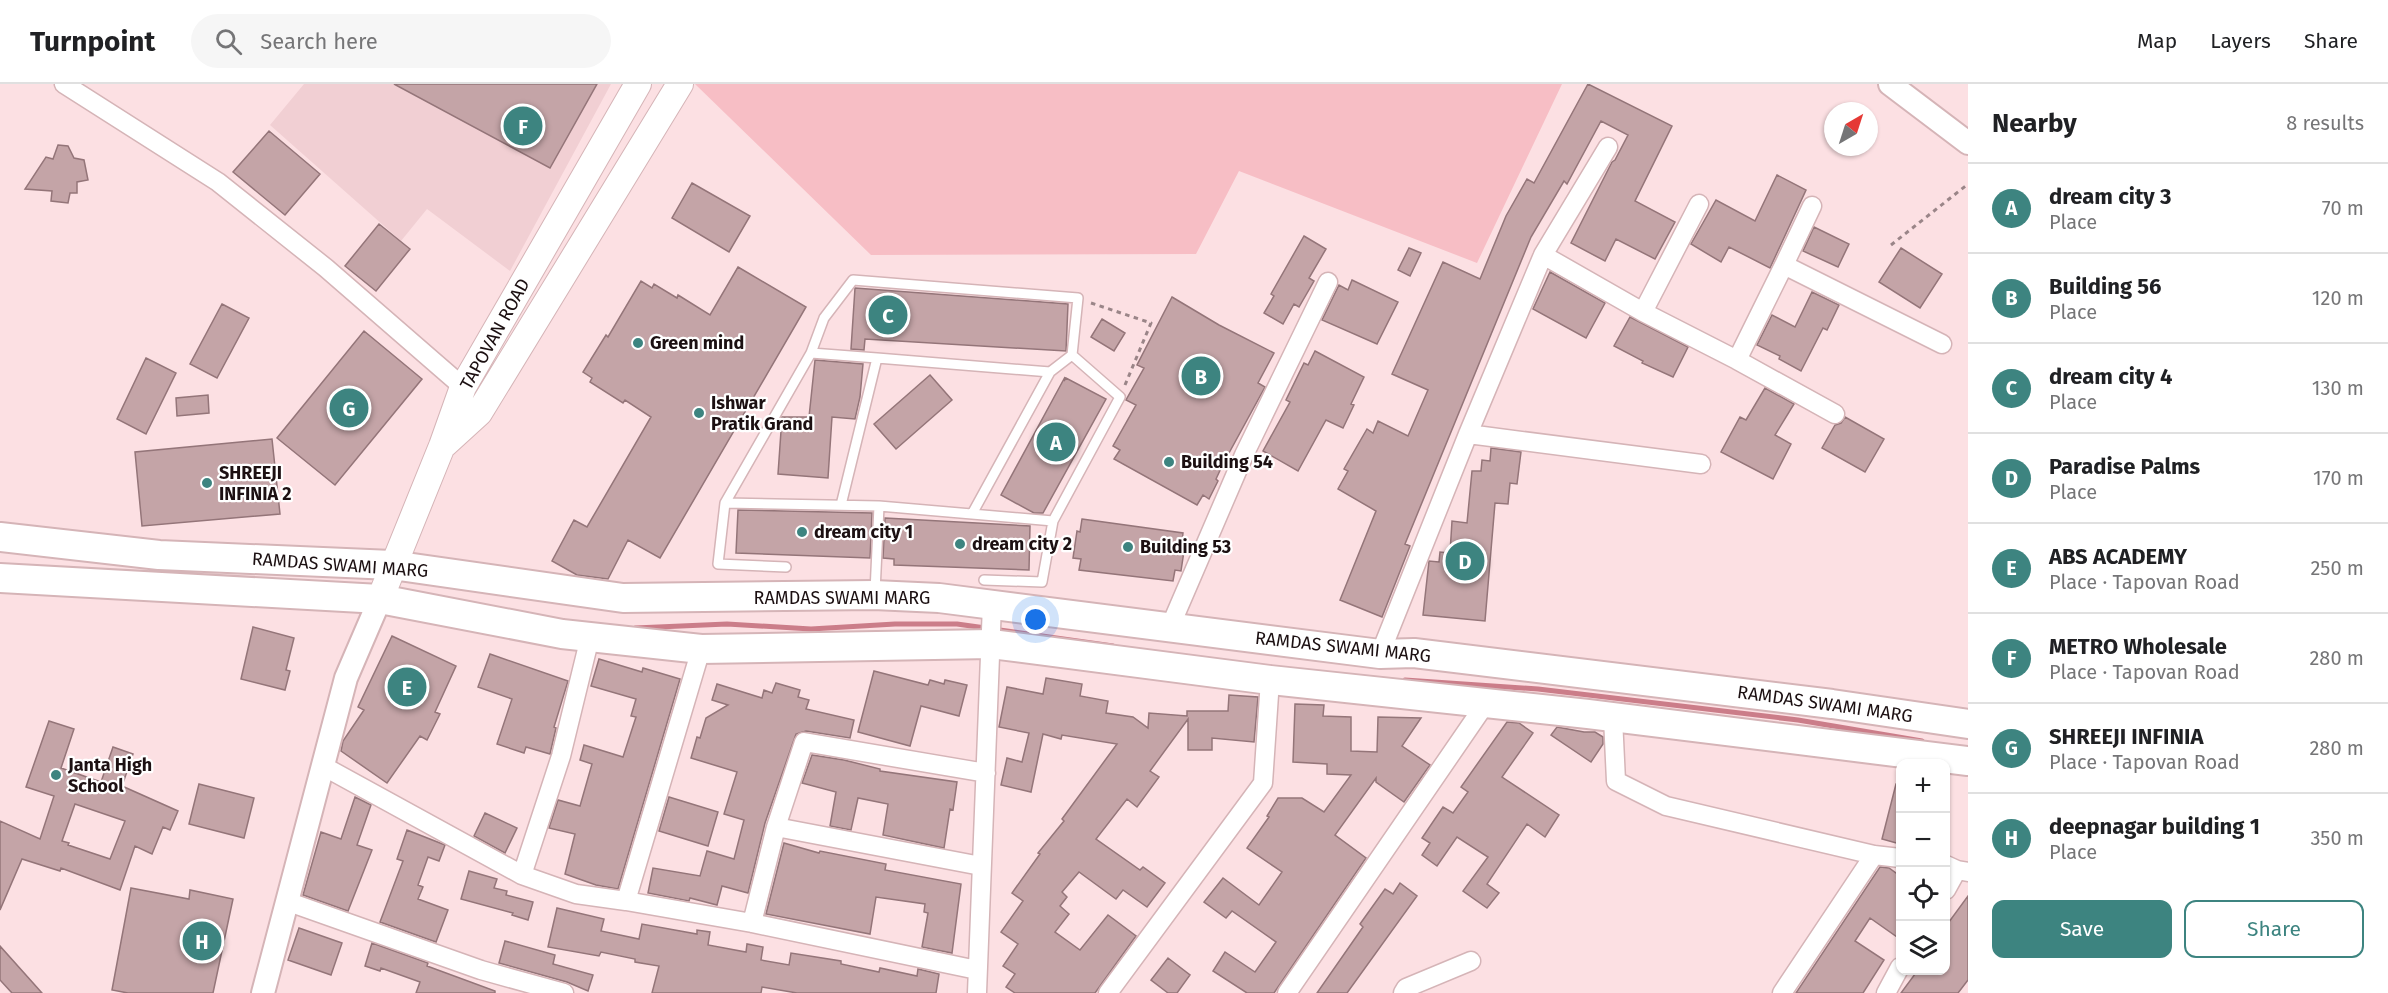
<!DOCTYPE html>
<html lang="en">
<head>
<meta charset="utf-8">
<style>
	body { margin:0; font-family:"Fira Sans",sans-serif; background:#f6f6f6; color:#202124 }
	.controls { position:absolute; right:18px; bottom:18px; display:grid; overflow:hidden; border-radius:12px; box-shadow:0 2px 4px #0004 }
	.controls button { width:54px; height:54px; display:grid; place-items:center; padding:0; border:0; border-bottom:2px solid #e0e0e0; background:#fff; color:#202124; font:30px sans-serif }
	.compass { position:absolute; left:1824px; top:18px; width:54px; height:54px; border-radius:50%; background:#fff; box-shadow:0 2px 4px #0004; rotate:39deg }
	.you { position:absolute; left:1036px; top:536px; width:21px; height:21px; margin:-15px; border:4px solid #fff; border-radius:50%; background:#1a73e8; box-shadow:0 0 0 9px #1a73e833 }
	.badge { display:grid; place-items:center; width:39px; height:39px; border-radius:50%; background:#3d8480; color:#fff; font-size:20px; font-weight:700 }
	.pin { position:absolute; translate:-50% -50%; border:3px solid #fff; box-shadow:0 2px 6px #0006 }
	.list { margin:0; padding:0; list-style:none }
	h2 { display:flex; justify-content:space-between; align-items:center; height:78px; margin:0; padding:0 24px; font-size:26px }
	h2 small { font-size:20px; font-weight:400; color:#757577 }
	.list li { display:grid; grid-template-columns:39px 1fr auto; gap:18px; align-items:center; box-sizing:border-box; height:90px; padding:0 24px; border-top:2px solid #e0e0e0 }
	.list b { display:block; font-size:22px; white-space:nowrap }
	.list p { margin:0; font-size:20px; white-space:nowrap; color:#757577 }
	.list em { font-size:20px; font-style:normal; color:#757577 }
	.actions { display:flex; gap:12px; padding:18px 24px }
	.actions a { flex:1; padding:14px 0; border:2px solid #3d8480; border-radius:12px; text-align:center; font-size:21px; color:#3d8480 }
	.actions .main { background:#3d8480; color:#fff }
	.icon { flex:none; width:33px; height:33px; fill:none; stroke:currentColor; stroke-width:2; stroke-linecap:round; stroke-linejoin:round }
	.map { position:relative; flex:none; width:1968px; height:909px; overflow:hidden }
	header { display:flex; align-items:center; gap:36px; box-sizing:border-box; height:84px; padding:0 30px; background:#fff; border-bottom:2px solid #e0e0e0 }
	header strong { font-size:28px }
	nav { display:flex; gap:33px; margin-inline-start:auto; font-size:21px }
	.search { width:420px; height:54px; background:#f6f6f6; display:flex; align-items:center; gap:15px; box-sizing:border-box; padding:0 21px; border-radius:33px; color:#757577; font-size:22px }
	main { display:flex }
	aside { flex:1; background:#fff }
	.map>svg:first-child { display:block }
	.built { fill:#f1cfd3 }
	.green { fill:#f7bec5 }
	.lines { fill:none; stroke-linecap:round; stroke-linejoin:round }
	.stream { stroke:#cb7d89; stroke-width:5 }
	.building { fill:#c4a4a7; stroke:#947579; stroke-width:1.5; fill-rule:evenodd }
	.service-casing { stroke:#d5b4b7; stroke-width:12 }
	.minor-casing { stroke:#d5b4b7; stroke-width:21 }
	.tertiary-casing { stroke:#d5b4b7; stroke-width:26 }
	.secondary-casing { stroke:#d5b4b7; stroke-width:28 }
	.primary-casing { stroke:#d5b4b7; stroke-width:32 }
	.path { stroke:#9a8588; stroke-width:3; stroke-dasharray:4.5 4.5; stroke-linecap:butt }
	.service { stroke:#fff; stroke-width:9 }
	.minor { stroke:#fff; stroke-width:18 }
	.tertiary { stroke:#fff; stroke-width:22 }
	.secondary { stroke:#fff; stroke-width:26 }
	.primary { stroke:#fff; stroke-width:28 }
	.poi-dot { fill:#3d8480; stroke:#fff; stroke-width:2 }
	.labels { text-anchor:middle; stroke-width:4.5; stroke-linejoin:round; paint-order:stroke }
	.street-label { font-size:18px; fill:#1c1012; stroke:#fff }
	.poi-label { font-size:18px; font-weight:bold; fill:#1c1012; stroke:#fff; text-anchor:start }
</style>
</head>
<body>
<header>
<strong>Turnpoint</strong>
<div class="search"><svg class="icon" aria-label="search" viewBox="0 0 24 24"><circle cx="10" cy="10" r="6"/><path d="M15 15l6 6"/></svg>Search here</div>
<nav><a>Map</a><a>Layers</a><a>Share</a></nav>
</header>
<main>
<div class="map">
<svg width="1968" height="909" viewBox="0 0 1968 909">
	<rect width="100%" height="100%" fill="#fce0e3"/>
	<!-- built -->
	<path class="built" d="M304,0H611L510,187L427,125L401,157L270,41Z"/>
	<!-- green -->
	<path class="green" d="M695,0H1562L1477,179L1239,87L1196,170L871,171Z"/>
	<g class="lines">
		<!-- stream -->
		<path class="stream" d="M635,544L727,540L811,545L895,540H957L1113,562
			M1405,596L1538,605L1798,636L1922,657"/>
	</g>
	<!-- building -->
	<path class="building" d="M394,0H597L550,84Z
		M1588,0L1672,42L1635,117L1675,138L1655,175L1616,155L1605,177L1571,159L1612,78L1615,76L1628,51L1601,37L1567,100L1564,97L1531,153L1405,460L1410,462L1382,533L1340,516L1376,427L1338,405L1348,387L1344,385L1367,345L1373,349L1378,337L1408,352L1428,306L1392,290L1443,178L1480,195L1506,132L1527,95L1534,99Z
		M269,47L320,90L285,131L233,88Z
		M58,61L68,62L74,74L84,76L88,96L77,98V109H70L68,119L51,117L52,107L25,105L46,73L53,75Z
		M1777,91L1806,106L1770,184L1729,163L1721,178L1691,160L1716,116L1755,137Z
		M692,99L750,132L729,168L672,134Z
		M379,140L410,165L376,207L345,182Z
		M1814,143L1849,160L1838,183L1803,167Z
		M1304,152L1326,165L1309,194L1314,197L1299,223L1294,220L1283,240L1264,229L1274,212L1271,210Z
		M1409,164L1421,169L1410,192L1398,186Z
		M1901,164L1942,190L1920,224L1879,198Z
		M738,183L806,223L660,474L628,456L608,495L577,491L552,477L574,436L587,443L651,333L625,316L623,319L590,298L592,294L583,288L606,251L608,253L641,197L652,204L654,200L677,214L678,211L710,231Z
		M1550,188L1605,219L1586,254L1533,225Z
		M1352,196L1398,218L1377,260L1322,236L1339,201L1348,206Z
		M855,204L1068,220L1066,267L865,255L864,266L851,265Z
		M1812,208L1839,221L1827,246L1823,244L1801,287L1779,275L1780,272L1757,261L1772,231L1795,243Z
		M1172,213L1219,241L1274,269L1258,299L1265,303L1223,380L1216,395L1218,397L1209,415L1203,411L1197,421L1114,375L1120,366L1113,362L1136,321L1126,316L1144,284L1137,281Z
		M222,220L249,234L217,294L190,280Z
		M1630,233L1688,263L1673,293L1642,279L1643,277L1614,262Z
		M1102,235L1125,249L1114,267L1091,253Z
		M364,247L422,295L335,401L277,354Z
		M1315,267L1364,293L1351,320L1354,321L1343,344L1326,336L1298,387L1263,367L1290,318L1286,316L1304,279L1308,281Z
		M146,274L176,289L146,350L117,335Z
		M815,276L863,280L860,313L855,335L832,333L828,394L778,390L782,333H809Z
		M930,291L952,316L896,365L874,340Z
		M1065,293L1064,297L1066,294L1106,315L1043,429H1034L1001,411Z
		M1765,304L1794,320L1775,351L1791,360L1773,395L1721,368L1740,333L1746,336Z
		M208,311L209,329L177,332L176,314Z
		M1845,333L1884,355L1865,388L1822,364L1835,341L1841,339Z
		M272,355L280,430L142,442L135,368Z
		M1491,364L1521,368L1517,400L1510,399L1508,420L1495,419L1485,537L1423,531L1429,477L1439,478L1440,468L1450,469L1452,437L1467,439L1472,387H1481L1482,376L1490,377Z
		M738,426L872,429L870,474L736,469Z
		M885,434L1030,442L1029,486L894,481V475L883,474Z
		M1082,435L1183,449L1181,467H1184L1181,487L1175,486L1173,497L1079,486L1081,475L1073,474L1077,447L1080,448Z
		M253,543L294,554L286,586L290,587L285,606L241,595Z
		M392,552L456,582L435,628L440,630L427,656L420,652L387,699L341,667L343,657L364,626L358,623Z
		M490,570L568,597L554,643L556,644L550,670L526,663L524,669L497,660L512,615L478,603Z
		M599,575L642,588L643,584L680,595L618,805L596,801L565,790L575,750L549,744L558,716L580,722L592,680L580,676L584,661L623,673L636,633L631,632L636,615L591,602Z
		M874,587L928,601L930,596L944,600L945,596L967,601L959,632L921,622L910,662L858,648Z
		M1046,594L1082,600L1080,612L1108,617L1106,629L1133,633L1148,644L1149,629L1187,632V627H1228L1229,611L1258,613L1254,658L1212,654V666H1188V635L1150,687L1159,693L1137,723L1127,715L1096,755L1140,786L1143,783L1165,799L1147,823L1123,806L1116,815L1079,788L1062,808L1067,813L1060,822L1069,830L1055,848L1080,866L1108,831L1136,852L1095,909H1015L1006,903L1015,890L1003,882L1018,860L1001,848L1023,817L1012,809L1040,770L1038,769L1064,737L1062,735L1117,660L1062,651L1061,655L1043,650L1031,708L1001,701L1007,674L1022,678L1029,649L999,643L1007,603L1043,610Z
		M776,599L800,606L798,613L809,616L806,625L854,636L850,654L806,647L796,650L765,739L748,809L722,802L717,821L690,814L689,817L648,809L653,784L700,792L707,767L734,775L744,736L724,730L737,688L691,674L697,653L700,654L706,634L728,621L712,616L717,600L762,614L764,606L772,609Z
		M1295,620L1324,621L1323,632L1351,633V667L1377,668L1378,633L1421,634L1402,662L1430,681L1404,718L1376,698V694L1335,751L1366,774L1274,909H1247L1213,887L1225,868L1255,888L1276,858L1232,827L1226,834L1204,818L1223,794L1259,821L1282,788L1247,764L1269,733L1267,732L1278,714H1302L1324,728L1351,691L1327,690V680L1293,678Z
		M49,637L74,645L61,684L101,698L113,663L133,670L122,702L178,727L170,746L163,743L152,770L135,762L120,806L61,784L60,787L22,775L0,826V737L40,755L54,712L26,703ZM75,720L125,737L110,775L68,761L69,759L62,757Z
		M1507,638L1519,639L1533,649L1502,693L1559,731L1545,753L1527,740L1487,800L1499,809L1487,824L1463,807L1488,773L1457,753L1437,782L1422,771L1430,759L1422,754L1443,723L1453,729L1468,708L1461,703Z
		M1557,643L1584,648H1595L1603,653V660L1591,678L1551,651Z
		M812,671L844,676L880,685V687L957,698L953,726L950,725L944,764L883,751L888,720L858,714L851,746L830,742L836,708L802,699Z
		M199,700L254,714L244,754L189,740Z
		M1896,700H1900V760L1882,755Z
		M355,713L371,721L357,761L372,766L348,827L303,811L321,748L341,755Z
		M669,713L718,728L708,762L659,747Z
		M485,729L517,744L505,769L474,752Z
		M407,746L445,761L439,777L428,773L418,801L423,803L418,815L448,826L436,858L380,838L403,777L397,775Z
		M784,759L819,769L820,767L886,780L885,786L961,800L952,869L922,863L928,829L924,828L925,820L876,813L870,850L766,830Z
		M1880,783L1889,784L1900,792V855L1870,834L1855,857L1884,876L1863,909H1796Z
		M469,787L497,795L494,804L507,807L506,811L533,818L528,836L512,831L513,829L461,815Z
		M1400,799L1417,812L1347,909H1317L1363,843L1360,840L1385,805L1393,810Z
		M131,804L189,815L190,806L233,815L213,909H128L112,906Z
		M1968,812V896L1958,909H1901L1918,886H1946V842Z
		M557,824L604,835L601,847L639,855L642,840L697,850V846L710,848L708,861L746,868L747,860L763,863L761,876L789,881L791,869L841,877V880L879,888L880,884L917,892L918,885L939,890L936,909H797L762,903L761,909H652L659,882L635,878V875L601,868L599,872L548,863Z
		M299,844L342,859L331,891L288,876Z
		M505,857L555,871L553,880L593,891L588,907L567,898L499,879Z
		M372,859L428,879L427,882L495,907V909H416L420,898L381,884L380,887L365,882Z
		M0,862L42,909H12L0,896Z
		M1168,874L1190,891L1177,909H1168L1151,896Z"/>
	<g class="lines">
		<!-- service casing -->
		<g class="service-casing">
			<path id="service" d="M811,269L877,274
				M1050,288L1072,271
				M725,419L718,480L786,483
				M841,421L877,274L1050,288L972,430
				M984,496L1042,498L1053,437
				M875,508L879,422L725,419L811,269L824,234L853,196L1078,214L1072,271L1120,313L1053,437L879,422"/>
		</g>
		<!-- minor casing -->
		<g class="minor-casing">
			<path id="minor" d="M64,0L218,98L326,184L463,303
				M1543,171L1608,63
				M1784,181L1812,122
				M1643,228L1699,120
				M1737,276L1835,330
				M1468,350L1701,380
				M1170,543L1244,371L1328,198
				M701,565L626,817L752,839L977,886
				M1380,570L1468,350L1543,171L1643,228L1737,276L1784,181L1942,260
				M1613,634L1616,697L1666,722L1874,771L1900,774
				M323,682L522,791L576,810L626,817
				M776,743L804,658L986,689
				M1946,781L1957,786L1968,788
				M522,791L561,672L590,553
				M1946,806L1957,786
				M286,817L481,886L564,909
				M752,839L776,743L981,782
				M977,909L992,520
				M1108,909L1263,699L1270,596
				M1287,909L1486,619
				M1403,909L1406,904L1471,877
				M1782,909L1874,771
				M1886,909L1900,883"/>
		</g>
		<!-- tertiary casing -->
		<g class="tertiary-casing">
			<path id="tertiary" d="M1890,0L1968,59
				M263,909L346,594L380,515"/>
		</g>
		<!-- secondary casing -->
		<g class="secondary-casing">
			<path id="secondary" d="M445,360L479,329L680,0
				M380,515L442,362L463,303L638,0"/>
		</g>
		<!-- primary casing -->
		<g class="primary-casing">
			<path id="primary" d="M0,453L159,471L392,481L623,514L874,511L939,514L1380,570L1414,569L1832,620L1968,640
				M0,494L380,515L562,550L701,565L991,560L1270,596L1588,630L1968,677"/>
		</g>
		<!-- path -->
		<path class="path" d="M1891,161L1968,100
			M1091,219L1151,239L1125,301"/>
		<!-- service -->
		<use href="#service" class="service"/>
		<!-- minor -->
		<use href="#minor" class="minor"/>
		<!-- tertiary -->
		<use href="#tertiary" class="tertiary"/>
		<!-- secondary -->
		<use href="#secondary" class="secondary"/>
		<!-- primary -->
		<use href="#primary" class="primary"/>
	</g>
	<!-- markers -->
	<g class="poi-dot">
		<circle cx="638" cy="259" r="6"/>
		<circle cx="699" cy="329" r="6"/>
		<circle cx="1169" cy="378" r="6"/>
		<circle cx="207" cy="399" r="6"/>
		<circle cx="802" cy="448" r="6"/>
		<circle cx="960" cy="460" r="6"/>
		<circle cx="1128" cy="463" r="6"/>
		<circle cx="56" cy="691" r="6"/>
	</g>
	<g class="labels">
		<!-- street labels -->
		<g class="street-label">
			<text transform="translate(495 250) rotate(-61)" y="6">TAPOVAN ROAD</text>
			<text transform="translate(340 481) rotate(4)" y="6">RAMDAS SWAMI MARG</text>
			<text x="842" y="520">RAMDAS SWAMI MARG</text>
			<text transform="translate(1343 563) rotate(6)" y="6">RAMDAS SWAMI MARG</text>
			<text transform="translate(1825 620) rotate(8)" y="6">RAMDAS SWAMI MARG</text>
		</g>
		<!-- poi labels -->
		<g class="poi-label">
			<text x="650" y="265">Green mind</text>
			<text x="711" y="325">Ishwar<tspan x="711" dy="21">Pratik Grand</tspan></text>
			<text x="1181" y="384">Building 54</text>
			<text x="219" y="395">SHREEJI<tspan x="219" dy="21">INFINIA 2</tspan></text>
			<text x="814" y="454">dream city 1</text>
			<text x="972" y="466">dream city 2</text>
			<text x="1140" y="469">Building 53</text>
			<text x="68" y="687">Janta High<tspan x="68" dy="21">School</tspan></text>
		</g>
	</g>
</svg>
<div class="controls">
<button>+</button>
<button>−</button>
<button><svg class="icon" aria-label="locate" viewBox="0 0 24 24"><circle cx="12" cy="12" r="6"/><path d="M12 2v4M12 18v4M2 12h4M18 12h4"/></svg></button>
<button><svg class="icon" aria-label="layers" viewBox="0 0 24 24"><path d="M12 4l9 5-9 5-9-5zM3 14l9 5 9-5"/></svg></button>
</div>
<svg class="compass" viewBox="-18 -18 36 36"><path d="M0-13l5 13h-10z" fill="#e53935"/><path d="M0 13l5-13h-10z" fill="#757577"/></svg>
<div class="you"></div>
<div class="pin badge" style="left:1056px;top:358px">A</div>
<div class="pin badge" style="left:1201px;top:292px">B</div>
<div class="pin badge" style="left:888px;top:231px">C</div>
<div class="pin badge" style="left:1465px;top:477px">D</div>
<div class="pin badge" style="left:407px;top:603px">E</div>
<div class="pin badge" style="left:523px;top:42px">F</div>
<div class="pin badge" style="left:349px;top:324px">G</div>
<div class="pin badge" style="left:202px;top:857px">H</div>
</div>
<aside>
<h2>Nearby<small>8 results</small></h2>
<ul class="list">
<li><span class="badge">A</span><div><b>dream city 3</b><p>Place</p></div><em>70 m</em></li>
<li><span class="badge">B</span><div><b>Building 56</b><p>Place</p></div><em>120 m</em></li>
<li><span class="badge">C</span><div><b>dream city 4</b><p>Place</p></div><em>130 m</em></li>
<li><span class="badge">D</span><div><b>Paradise Palms</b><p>Place</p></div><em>170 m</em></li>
<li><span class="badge">E</span><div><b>ABS ACADEMY</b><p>Place · Tapovan Road</p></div><em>250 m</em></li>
<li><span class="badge">F</span><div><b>METRO Wholesale</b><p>Place · Tapovan Road</p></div><em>280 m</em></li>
<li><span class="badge">G</span><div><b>SHREEJI INFINIA</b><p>Place · Tapovan Road</p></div><em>280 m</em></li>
<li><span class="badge">H</span><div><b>deepnagar building 1</b><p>Place</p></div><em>350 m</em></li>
</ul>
<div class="actions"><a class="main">Save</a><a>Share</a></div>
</aside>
</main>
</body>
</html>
